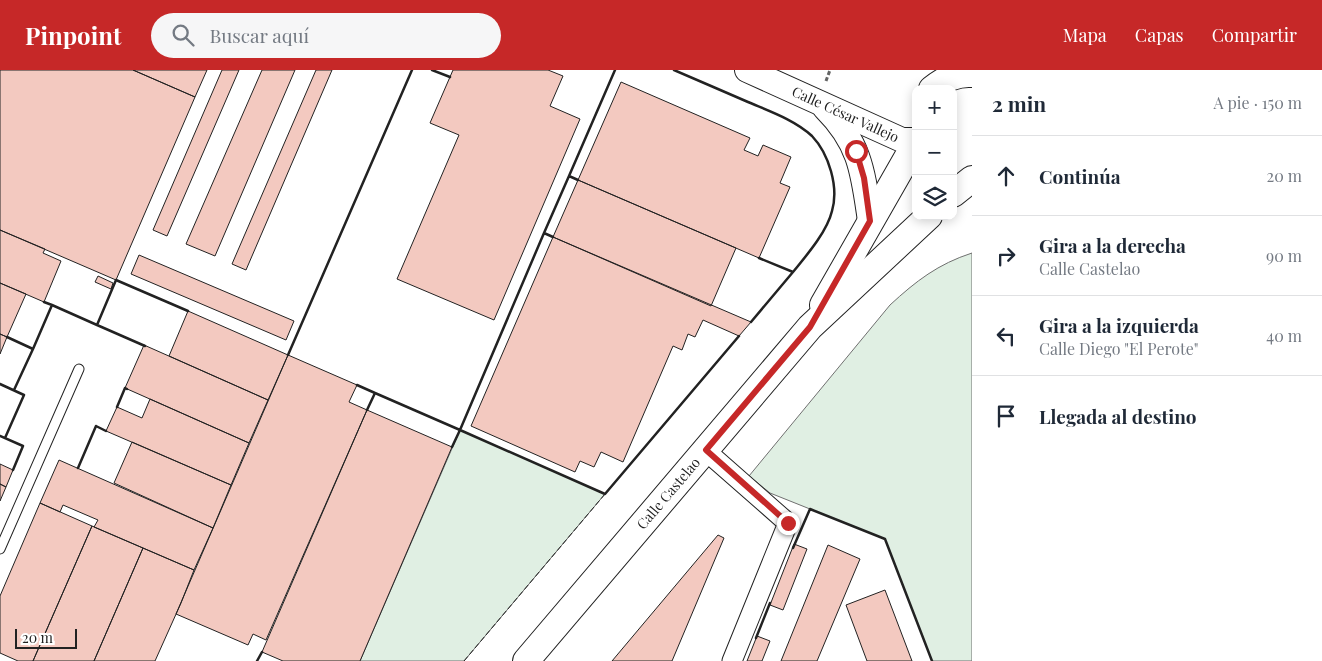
<!DOCTYPE html>
<html lang="es">
<head>
<meta charset="utf-8">
<style>
	body { margin:0; font-family:"Playfair Display",serif; background:#f6f6f7; color:#1f2937 }
	.controls { position:absolute; right:15px; top:15px; display:grid; overflow:hidden; border-radius:10px; box-shadow:0 2px 12px #0003 }
	.controls button { width:45px; height:45px; display:grid; place-items:center; padding:0; border:0; border-bottom:1px solid #e0e1e3; background:#fff; color:#1f2937; font:25px sans-serif }
	.scale { position:absolute; left:15px; bottom:12px; width:62px; box-sizing:border-box; padding-left:5px; border:2px solid #222; border-top:0; font-size:14px; line-height:18px; white-space:nowrap; color:#222; -webkit-text-stroke:4px #fff; paint-order:stroke }
	.stop { position:absolute; width:15px; height:15px; margin:-11px; border:4px solid #c62828; border-radius:50%; background:#fff }
	.stop.end { background:#c62828; border-color:#fff; box-shadow:0 1px 5px #0008 }
	.list { margin:0; padding:0; list-style:none }
	h2 { display:flex; justify-content:space-between; align-items:center; height:65px; margin:0; padding:0 20px; font-size:21px }
	h2 small { font-size:16px; font-weight:400; color:#747a83 }
	.list li { display:grid; grid-template-columns:32px 1fr auto; gap:15px; align-items:center; box-sizing:border-box; height:80px; padding:0 20px; border-top:1px solid #e0e1e3 }
	.list b { display:block; font-size:19px; white-space:nowrap }
	.list p { margin:0; font-size:16px; white-space:nowrap; color:#747a83 }
	.list em { font-size:16px; font-style:normal; color:#747a83 }
	.icon { flex:none; width:28px; height:28px; fill:none; stroke:currentColor; stroke-width:2; stroke-linecap:round; stroke-linejoin:round }
	.map { position:relative; flex:none; width:972px; height:591px; overflow:hidden }
	header { display:flex; align-items:center; gap:30px; box-sizing:border-box; height:70px; padding:0 25px; background:#c62828; color:#fff }
	header strong { font-size:24px }
	nav { display:flex; gap:28px; margin-inline-start:auto; font-size:18px }
	.search { width:350px; height:45px; background:#f6f6f7; display:flex; align-items:center; gap:12px; box-sizing:border-box; padding:0 18px; border-radius:28px; color:#747a83; font-size:19px }
	main { display:flex }
	aside { flex:1; background:#fff }
	.map>svg:first-child { display:block }
	.green { fill:#e0efe3; stroke:#6f6f6f }
	.building { fill:#f3c9c0; stroke:#222 }
	.lines { fill:none; stroke-linecap:round; stroke-linejoin:round }
	.service-casing { stroke:#222; stroke-width:11 }
	.minor-casing { stroke:#222; stroke-width:21 }
	.tertiary-casing { stroke:#222; stroke-width:26 }
	.secondary-casing { stroke:#222; stroke-width:28 }
	.path { stroke:#646464; stroke-width:3; stroke-dasharray:4 2.5; stroke-linecap:butt }
	.service { stroke:#fff; stroke-width:9 }
	.minor { stroke:#fff; stroke-width:19 }
	.tertiary { stroke:#fff; stroke-width:24 }
	.secondary { stroke:#fff; stroke-width:26 }
	.fence { stroke:#222; stroke-width:1; stroke-dasharray:6 2.5; stroke-linecap:butt }
	.wall { stroke:#222; stroke-width:2.5 }
	.route { stroke:#c62828; stroke-width:6 }
	.labels { text-anchor:middle; stroke-width:4; stroke-linejoin:round; paint-order:stroke }
	.street-label { font-size:14px; fill:#222; stroke:#fff }
</style>
</head>
<body>
<header>
<strong>Pinpoint</strong>
<div class="search"><svg class="icon" aria-label="search" viewBox="0 0 24 24"><circle cx="10" cy="10" r="6"/><path d="M15 15l6 6"/></svg>Buscar aquí</div>
<nav><a>Mapa</a><a>Capas</a><a>Compartir</a></nav>
</header>
<main>
<div class="map">
<svg width="972" height="591" viewBox="0 0 972 591">
	<rect width="100%" height="100%" fill="#fff"/>
	<!-- green -->
	<path class="green" d="M972,183V591H932L885,469L770,423L749,406L890,235C916,211 938,194 972,183Z
		M460,360L605,424L464,591H360Z"/>
	<!-- building -->
	<path class="building" d="M0,0H133L195,27L116,210L0,160Z
		M133,0H207L195,27Z
		M222,0H239L167,166L153,160Z
		M262,0H295L215,186L186,174Z
		M316,0H332L246,200L232,194Z
		M453,0H548L563,6L550,36L580,49L494,250L397,209L459,65L430,53Z
		M621,12L750,68L744,80L758,86L763,75L791,87L780,113L790,117L759,188L578,110Z
		M578,110L736,178L711,236L553,167Z
		M0,160L45,179L43,183L61,191L44,232L0,213Z
		M553,167L751,252L739,266L703,250L695,267L688,264L682,280L673,276L623,392L601,382L594,397L580,391L575,402L471,356Z
		M139,185L294,251L286,270L131,204Z
		M98,206L113,213L111,219L95,212Z
		M0,213L26,224L7,267L0,264Z
		M188,241L288,285L268,330L169,286Z
		M0,264L7,267L0,284Z
		M144,275L268,330L249,373L125,318Z
		M288,285L357,315L349,332L367,340L266,570L253,564L248,575L176,544Z
		M150,329L249,373L231,415L106,361L117,337L142,348Z
		M367,340L452,377L360,591H283L262,582Z
		M132,372L231,415L213,458L114,413Z
		M59,390L213,458L194,500L94,457L98,450L63,435L60,442L40,433Z
		M0,394L13,400L6,417L0,414Z
		M0,414L6,417L0,431Z
		M40,433L92,456L33,591H18L0,583V526Z
		M92,456L143,478L94,591H33Z
		M718,465L724,468L672,591H612Z
		M794,474L807,479L783,540L770,535Z
		M828,475L860,489L817,591H781Z
		M143,478L194,500L181,533L155,591H94Z
		M885,520L912,591H867L846,535Z
		M757,566L770,571L762,591H747Z"/>
	<g class="lines">
		<!-- service casing -->
		<g class="service-casing">
			<path id="service" d="M0,479L79,299"/>
		</g>
		<!-- minor casing -->
		<g class="minor-casing">
			<path id="minor" d="M706,381L788,453L732,591"/>
		</g>
		<!-- tertiary casing -->
		<g class="tertiary-casing">
			<g id="tertiary">
				<path id="s1" d="M747,0L902,70H916"/>
				<path d="M825,38C861,74 863,103 870,151"/>
			</g>
		</g>
		<!-- secondary casing -->
		<g class="secondary-casing">
			<g id="secondary">
				<path d="M932,19C945,9 956,3 972,4"/>
				<path d="M953,124L972,109"/>
				<path d="M823,235L907,88L916,79"/>
				<path id="s2" d="M526,591L810,257L929,146"/>
			</g>
		</g>
		<!-- path -->
		<path class="path" d="M826,11L830,0"/>
		<!-- service -->
		<use href="#service" class="service"/>
		<!-- minor -->
		<use href="#minor" class="minor"/>
		<!-- tertiary -->
		<use href="#tertiary" class="tertiary"/>
		<!-- secondary -->
		<use href="#secondary" class="secondary"/>
		<!-- fence -->
		<path class="fence" d="M464,591L605,424"/>
		<!-- wall -->
		<path class="wall" d="M432,0L450,7
			M674,0C699,11 723,21 748,32C769,41 795,50 812,66C829,84 839,117 832,141C827,162 806,186 793,202
			M578,110L569,106L615,0
			M544,163L460,360L605,424L739,266
			M553,167L544,163L569,106
			M52,235L97,255L116,210L188,241
			M751,252L793,202L759,188
			M97,255L145,276
			M7,267L33,279L14,320
			M33,279L52,235L44,232
			M288,285L412,0
			M0,314L24,325L5,368
			M357,315L375,323L367,340
			M375,323L460,360L452,377
			M117,337L125,318L127,319
			M0,366L23,376L13,400
			M78,398L96,356L106,361
			M793,478L810,439L885,469L932,591
			M756,568L770,533
			M257,591L262,582"/>
	</g>
	<g class="lines">
		<!-- route -->
		<path class="route" d="M788,453L706,380L810,257L870,151L864,108L856,81"/>
	</g>
	<g class="labels">
		<!-- street labels -->
		<g class="street-label">
			<text dy="5" stroke="none"><textPath href="#s1" startOffset="108">Calle César Vallejo</textPath></text>
			<text dy="5" stroke="none"><textPath href="#s2" startOffset="220">Calle Castelao</textPath></text>
		</g>
	</g>
</svg>
<div class="controls">
<button>+</button>
<button>−</button>
<button><svg class="icon" aria-label="layers" viewBox="0 0 24 24"><path d="M12 4l9 5-9 5-9-5zM3 14l9 5 9-5"/></svg></button>
</div>
<div class="scale">20 m</div>
<div class="stop" style="left:856px;top:81px"></div>
<div class="stop end" style="left:788px;top:453px"></div>
</div>
<aside>
<h2>2 min<small>A pie · 150 m</small></h2>
<ul class="list">
<li><svg class="icon" aria-label="ahead" viewBox="0 0 24 24"><path d="M12 20V5M6 11l6-6 6 6"/></svg><div><b>Continúa</b></div><em>20 m</em></li>
<li><svg class="icon" aria-label="right" viewBox="0 0 24 24"><path d="M7 20v-9h11M14 6l5 5-5 5"/></svg><div><b>Gira a la derecha</b><p>Calle Castelao</p></div><em>90 m</em></li>
<li><svg class="icon" aria-label="left" viewBox="0 0 24 24"><path d="M17 20v-9H6M10 6l-5 5 5 5"/></svg><div><b>Gira a la izquierda</b><p>Calle Diego &quot;El Perote&quot;</p></div><em>40 m</em></li>
<li><svg class="icon" aria-label="arrive" viewBox="0 0 24 24"><path d="M6 21V4h12l-3 4 3 4H6"/></svg><div><b>Llegada al destino</b></div></li>
</ul>
</aside>
</main>
</body>
</html>
